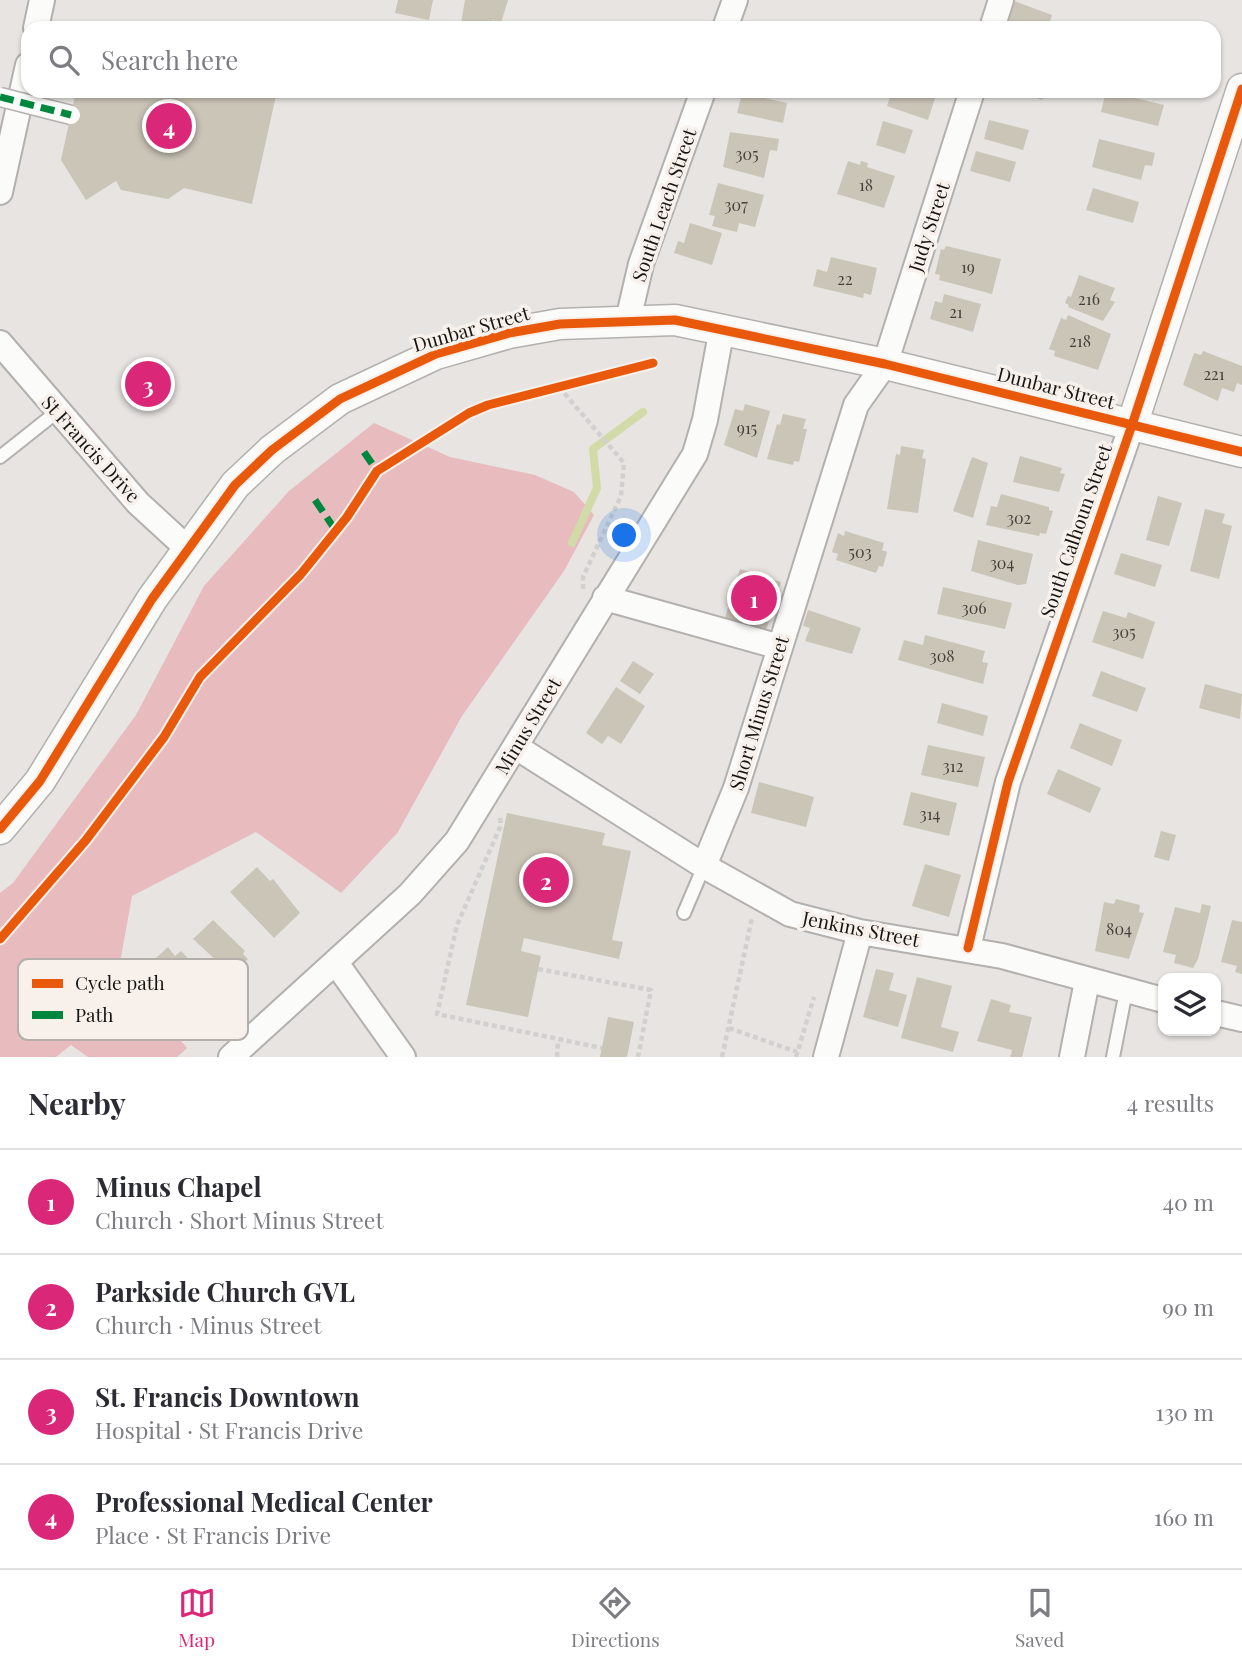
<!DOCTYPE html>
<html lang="en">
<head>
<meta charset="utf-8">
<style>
	body { margin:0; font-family:"Playfair Display",serif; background:#f2f2f3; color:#2b2b33 }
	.controls { position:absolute; right:21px; bottom:21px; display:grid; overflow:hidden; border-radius:14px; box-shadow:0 2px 5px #0004 }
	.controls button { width:63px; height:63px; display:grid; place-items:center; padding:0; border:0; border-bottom:2px solid #e1e1e2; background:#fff; color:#2b2b33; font:35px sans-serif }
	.you { position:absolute; left:625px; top:536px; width:24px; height:24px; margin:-18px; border:5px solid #fff; border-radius:50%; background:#1a73e8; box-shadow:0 0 0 10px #1a73e833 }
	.badge { display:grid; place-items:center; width:46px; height:46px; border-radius:50%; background:#db2777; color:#fff; font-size:23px; font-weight:700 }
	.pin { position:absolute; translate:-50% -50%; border:4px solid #fff; box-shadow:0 2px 7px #0006 }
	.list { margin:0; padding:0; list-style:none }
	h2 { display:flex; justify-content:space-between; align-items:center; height:91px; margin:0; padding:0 28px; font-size:30px }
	h2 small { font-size:23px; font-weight:400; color:#7c7c81 }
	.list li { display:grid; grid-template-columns:46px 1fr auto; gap:21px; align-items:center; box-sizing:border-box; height:105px; padding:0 28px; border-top:2px solid #e1e1e2 }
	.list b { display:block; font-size:26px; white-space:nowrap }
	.list p { margin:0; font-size:23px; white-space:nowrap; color:#7c7c81 }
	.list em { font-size:23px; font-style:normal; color:#7c7c81 }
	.icon { flex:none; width:38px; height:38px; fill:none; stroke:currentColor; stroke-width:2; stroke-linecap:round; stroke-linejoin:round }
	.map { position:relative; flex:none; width:1242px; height:1057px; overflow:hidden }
	.search { position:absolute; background:#fff; box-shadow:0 2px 5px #0004; left:21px; right:21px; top:21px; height:77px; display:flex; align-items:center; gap:18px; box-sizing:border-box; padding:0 24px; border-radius:21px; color:#7c7c81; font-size:26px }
	.sheet { height:511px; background:#fff }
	nav { display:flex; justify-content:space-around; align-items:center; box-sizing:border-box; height:98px; border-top:2px solid #e1e1e2; background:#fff; font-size:19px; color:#7c7c81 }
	nav a { display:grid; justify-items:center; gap:4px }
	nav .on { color:#db2777 }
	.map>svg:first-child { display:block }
	.forest { fill:#e8bbbf }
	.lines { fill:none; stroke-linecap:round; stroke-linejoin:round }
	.stream { stroke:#d2dba8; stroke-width:8 }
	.building { fill:#cbc5b7 }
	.service-casing { stroke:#b3b0ae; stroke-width:16 }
	.minor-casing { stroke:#b3b0ae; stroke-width:28 }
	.tertiary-casing { stroke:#b3b0ae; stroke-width:33 }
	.path { stroke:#d1d0cf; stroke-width:4.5; stroke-dasharray:5 3.5; stroke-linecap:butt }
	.service { stroke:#fbfbfa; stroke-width:12 }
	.minor { stroke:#fbfbfa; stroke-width:24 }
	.tertiary { stroke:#fbfbfa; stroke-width:30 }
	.pedestrian-bridge-casing { stroke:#b3b0ae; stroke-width:21; stroke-linecap:butt }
	.pedestrian-bridge { stroke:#fbfbfa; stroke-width:18 }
	.quiet { stroke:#00873e; stroke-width:7; stroke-dasharray:14 7; stroke-linecap:butt }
	.cycleway-casing { stroke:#f8f1eb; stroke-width:13 }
	.cycleway { stroke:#e8590c; stroke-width:9 }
	.labels { text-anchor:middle; stroke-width:7; stroke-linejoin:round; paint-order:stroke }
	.number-label { font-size:16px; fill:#44413c }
	.street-label { font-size:19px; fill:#171513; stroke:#f8f1eb }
	.key { fill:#f8f1eb; stroke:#b4afaa; stroke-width:2 }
	.key-label { font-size:19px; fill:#171513 }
</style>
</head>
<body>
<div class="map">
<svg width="1242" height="1057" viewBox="0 0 1242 1057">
	<rect width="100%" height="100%" fill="#e7e4e1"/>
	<!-- forest -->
	<path class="forest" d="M374,423L450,457L535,475L574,492L594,515L564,571L462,716L398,832L341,893L256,832L132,896L119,968L187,1048L177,1057H88L71,1045L56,1057H0V893L13,883L136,715L204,586L289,491Z"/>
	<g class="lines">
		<!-- stream -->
		<path class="stream" d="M572,543L597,488L593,449L643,412"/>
	</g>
	<!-- building -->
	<path class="building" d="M398,0H433L429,20L395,13Z
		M465,0H508L501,23L492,20L489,28L461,23Z
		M1011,0L1052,15L1048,28H1006L1009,17L1003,16Z
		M76,91H277L252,204L184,188L168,199L121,190L116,181L86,200L61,160Z
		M892,91H914L935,98L928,120L887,106Z
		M1017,91H1044L1042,100Z
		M1106,91L1164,105L1158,126L1101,112Z
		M742,93L787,103L783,123L737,113Z
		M989,120L1029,130L1023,150L984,139Z
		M883,121L913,130L905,154L876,145Z
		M730,132L779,139L777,151L770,150L764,178L723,167Z
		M1099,139L1155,153L1152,166L1145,165L1141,180L1092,167Z
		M976,151L1016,162L1010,182L970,171Z
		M848,161L860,165L861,161L868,163L867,167L895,176L884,208L837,194Z
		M718,183L764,195L755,227L739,223L737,232L712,226L715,216L709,215Z
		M1093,188L1139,202L1133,223L1086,210Z
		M690,223L722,233L712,265L674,253L678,241L684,243Z
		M946,246L1001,259L992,294L939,280L940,275L935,274L941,249L944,250Z
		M831,257L877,268L871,295L864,293L863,298L813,286L817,269L827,272Z
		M1079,275L1115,288L1110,300L1115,302L1103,321L1068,307L1069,305L1065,303L1068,296L1071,297Z
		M944,294L981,304L973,332L930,319L935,301L942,303Z
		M1068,315L1111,334L1098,370L1054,356L1055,351L1049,349L1061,318L1066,320Z
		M1203,351L1242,366V385L1237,383L1234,392L1222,388L1218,401L1183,385L1194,353L1201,355Z
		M745,404L770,411L757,458L724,445L735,409L743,411Z
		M783,414L806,419L803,429H807L799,462L794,461L793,465L767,459L777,424L780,425Z
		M901,446L924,450L922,458L926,459L918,513L887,509L896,454L900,455Z
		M1020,456L1062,468L1060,473L1065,474L1059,492L1013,482Z
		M972,457L988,463L973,518L953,511Z
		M1001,494L1049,507V510L1053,511L1046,534L1040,533L1039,536L986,525L991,506L997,507Z
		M1158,496L1182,503L1169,546L1146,540Z
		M1205,509L1225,514L1222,523L1232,526L1219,579L1190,571Z
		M845,531L884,543L882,550L887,552L883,567L879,566L876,573L836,560L838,554L832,552L838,533L844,536Z
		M978,540L1033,554L1026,584L1018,585L971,571Z
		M1121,553L1162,565L1155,587L1114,574Z
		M740,569L781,582L765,634L724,621Z
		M943,587L1012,603L1005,629L937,614Z
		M808,610L861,628L852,654L805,641L810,628L803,626Z
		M1103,611L1126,618L1128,612L1155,622L1143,659L1092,642Z
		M925,635L985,651L982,662L988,663L983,684L898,660L904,640L923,645Z
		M633,661L654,674L640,694L620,681Z
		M1101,671L1146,688L1137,712L1092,696Z
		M1205,684L1242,694L1240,719L1199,708Z
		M616,687L645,706L621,744L608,736L602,744L586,733Z
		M942,703L988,716L983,736L937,723Z
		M1080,723L1122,740L1112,766L1070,748Z
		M928,745L985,757L978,787L921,775Z
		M1058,769L1101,788L1090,813L1047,794Z
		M759,782L814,797L806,827L751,813Z
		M911,792L957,803L949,836L903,825Z
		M507,813L605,833L602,845L631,851L612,940L623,942L619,959L524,938L521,951L541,956L528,1017L466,1005Z
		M1161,831L1176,835L1169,861L1154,857Z
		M925,864L961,875L949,917L912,906Z
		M257,867L270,881L273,879L300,913L274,938L230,892Z
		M1116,899L1140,905L1139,912L1144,913L1129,959L1095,951L1104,902L1114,904Z
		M1202,904L1211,906L1198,959L1193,968L1174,963L1176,955L1163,952L1175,907L1200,913Z
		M213,920L245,951L243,954L248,959L232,975L193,939Z
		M1232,920L1242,922V974L1235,972L1237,966L1221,962Z
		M168,947L175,956L181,951L221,993L202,1010L155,959Z
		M876,969L894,973L889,990L907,995L898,1027L863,1017Z
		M917,977L952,986L941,1027L959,1032L953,1052L901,1038Z
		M991,999L1011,1005L1009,1012L1032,1017L1022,1057H1010L1012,1050L977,1041Z
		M608,1017L634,1022L627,1057H600Z"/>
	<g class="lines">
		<!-- service casing -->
		<g class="service-casing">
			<path id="service" d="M0,457L58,411
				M684,913L704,866
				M1113,1057L1126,991"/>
		</g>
		<!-- minor casing -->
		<g class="minor-casing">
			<path id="minor" d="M36,28L42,0
				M725,28L735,0
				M992,28L1001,0
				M0,192L28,65
				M628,320L641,264L703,91
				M0,343L138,503L188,549
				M605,598L780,647
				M516,747L704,866L790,914L860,932L1002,956L1163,1000
				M704,866L736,788L856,405L885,364L972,91
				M968,948L1008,782L1132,425
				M336,963L403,1057
				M1216,1013L1242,1019
				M231,1057L410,894L457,841L695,454L705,420L722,328
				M826,1057L860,932
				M1072,1057L1087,981"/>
		</g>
		<!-- tertiary casing -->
		<g class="tertiary-casing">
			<path id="tertiary" d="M1132,425L1242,89
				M0,829L40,781L152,599L235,485L272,450L340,399L436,354L509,333L560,324L675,320L885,364L1242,452"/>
		</g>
		<!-- path -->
		<path class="path" d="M559,387L624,463L621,496L583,577V589
			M500,818L501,825L457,925L437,1014L602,1048
			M538,969L651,990L638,1057
			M729,1028L797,1052
			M557,1057L558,1041
			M722,1057L752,918
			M796,1057L814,997"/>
		<!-- service -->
		<use href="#service" class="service"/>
		<!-- minor -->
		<use href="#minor" class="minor"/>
		<!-- tertiary -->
		<use href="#tertiary" class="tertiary"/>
		<!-- pedestrian-bridge casing -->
		<g class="pedestrian-bridge-casing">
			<path id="pedestrian-bridge" d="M0,97L71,115"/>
		</g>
		<!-- pedestrian-bridge -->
		<use href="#pedestrian-bridge" class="pedestrian-bridge"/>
		<!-- quiet -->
		<path class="quiet" d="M0,97L71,115
			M364,452L377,471
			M315,500L336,531"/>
		<!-- cycleway casing -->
		<g class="cycleway-casing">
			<path id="cycleway" d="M0,829L40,781L152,599L235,485L272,450L340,399L436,354L509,333L560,324L675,320L885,364L1242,452
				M0,939L86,840L164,737L200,677L301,574L347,517L377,471L469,413L488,405L653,363
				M968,948L1008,782L1132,425L1242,89"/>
		</g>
		<!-- cycleway -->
		<use href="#cycleway" class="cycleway"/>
	</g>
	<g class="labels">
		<!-- number labels -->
		<g class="number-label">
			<text x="747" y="160">305</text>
			<text x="866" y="191">18</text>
			<text x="736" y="211">307</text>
			<text x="968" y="273">19</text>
			<text x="845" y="285">22</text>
			<text x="1089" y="305">216</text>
			<text x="956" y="318">21</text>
			<text x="1080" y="347">218</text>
			<text x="1214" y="380">221</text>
			<text x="747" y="434">915</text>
			<text x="1019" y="524">302</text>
			<text x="860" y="558">503</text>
			<text x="1002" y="569">304</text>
			<text x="974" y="614">306</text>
			<text x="1124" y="638">305</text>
			<text x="942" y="662">308</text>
			<text x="953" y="772">312</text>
			<text x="930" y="820">314</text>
			<text x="1119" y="935">804</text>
		</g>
		<!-- street labels -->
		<g class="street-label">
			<text transform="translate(664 205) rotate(-71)" y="7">South Leach Street</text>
			<text transform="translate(929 227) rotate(-72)" y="7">Judy Street</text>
			<text transform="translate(471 329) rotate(-16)" y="7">Dunbar Street</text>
			<text transform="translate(1056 388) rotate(14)" y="7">Dunbar Street</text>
			<text transform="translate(91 449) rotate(48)" y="7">St Francis Drive</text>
			<text transform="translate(1076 531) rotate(-71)" y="7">South Calhoun Street</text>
			<text transform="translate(759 713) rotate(-73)" y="7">Short Minus Street</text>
			<text transform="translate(528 726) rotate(-59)" y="7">Minus Street</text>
			<text transform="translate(861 929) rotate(11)" y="7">Jenkins Street</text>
		</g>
	</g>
	<!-- legend -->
	<rect x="18" y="959" width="230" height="81" rx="10" class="key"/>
	<rect x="32" y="979" width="31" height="9" fill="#e8590c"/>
	<rect x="32" y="1011" width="31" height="8" fill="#00873e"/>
	<g class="key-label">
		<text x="75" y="990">Cycle path</text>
		<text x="75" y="1022">Path</text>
	</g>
</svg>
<div class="controls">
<button><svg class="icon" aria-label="layers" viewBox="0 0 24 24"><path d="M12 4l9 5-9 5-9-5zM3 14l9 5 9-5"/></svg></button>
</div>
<div class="you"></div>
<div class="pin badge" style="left:754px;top:598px">1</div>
<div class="pin badge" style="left:546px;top:880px">2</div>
<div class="pin badge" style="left:148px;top:384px">3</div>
<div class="pin badge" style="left:169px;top:126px">4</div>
<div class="search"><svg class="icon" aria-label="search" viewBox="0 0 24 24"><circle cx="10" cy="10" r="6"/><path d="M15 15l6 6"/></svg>Search here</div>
</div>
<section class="sheet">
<h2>Nearby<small>4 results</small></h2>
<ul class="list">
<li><span class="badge">1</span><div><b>Minus Chapel</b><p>Church · Short Minus Street</p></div><em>40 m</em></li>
<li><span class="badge">2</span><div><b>Parkside Church GVL</b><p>Church · Minus Street</p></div><em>90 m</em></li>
<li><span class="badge">3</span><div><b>St. Francis Downtown</b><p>Hospital · St Francis Drive</p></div><em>130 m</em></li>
<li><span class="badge">4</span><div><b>Professional Medical Center</b><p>Place · St Francis Drive</p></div><em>160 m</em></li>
</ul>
</section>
<nav>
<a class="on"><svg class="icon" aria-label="map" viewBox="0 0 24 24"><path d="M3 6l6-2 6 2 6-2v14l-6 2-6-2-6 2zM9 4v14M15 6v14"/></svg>Map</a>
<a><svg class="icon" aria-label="directions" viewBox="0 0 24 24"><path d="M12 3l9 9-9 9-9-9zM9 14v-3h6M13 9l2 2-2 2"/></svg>Directions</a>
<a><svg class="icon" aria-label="saved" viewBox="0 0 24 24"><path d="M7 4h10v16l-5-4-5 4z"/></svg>Saved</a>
</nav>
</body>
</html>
